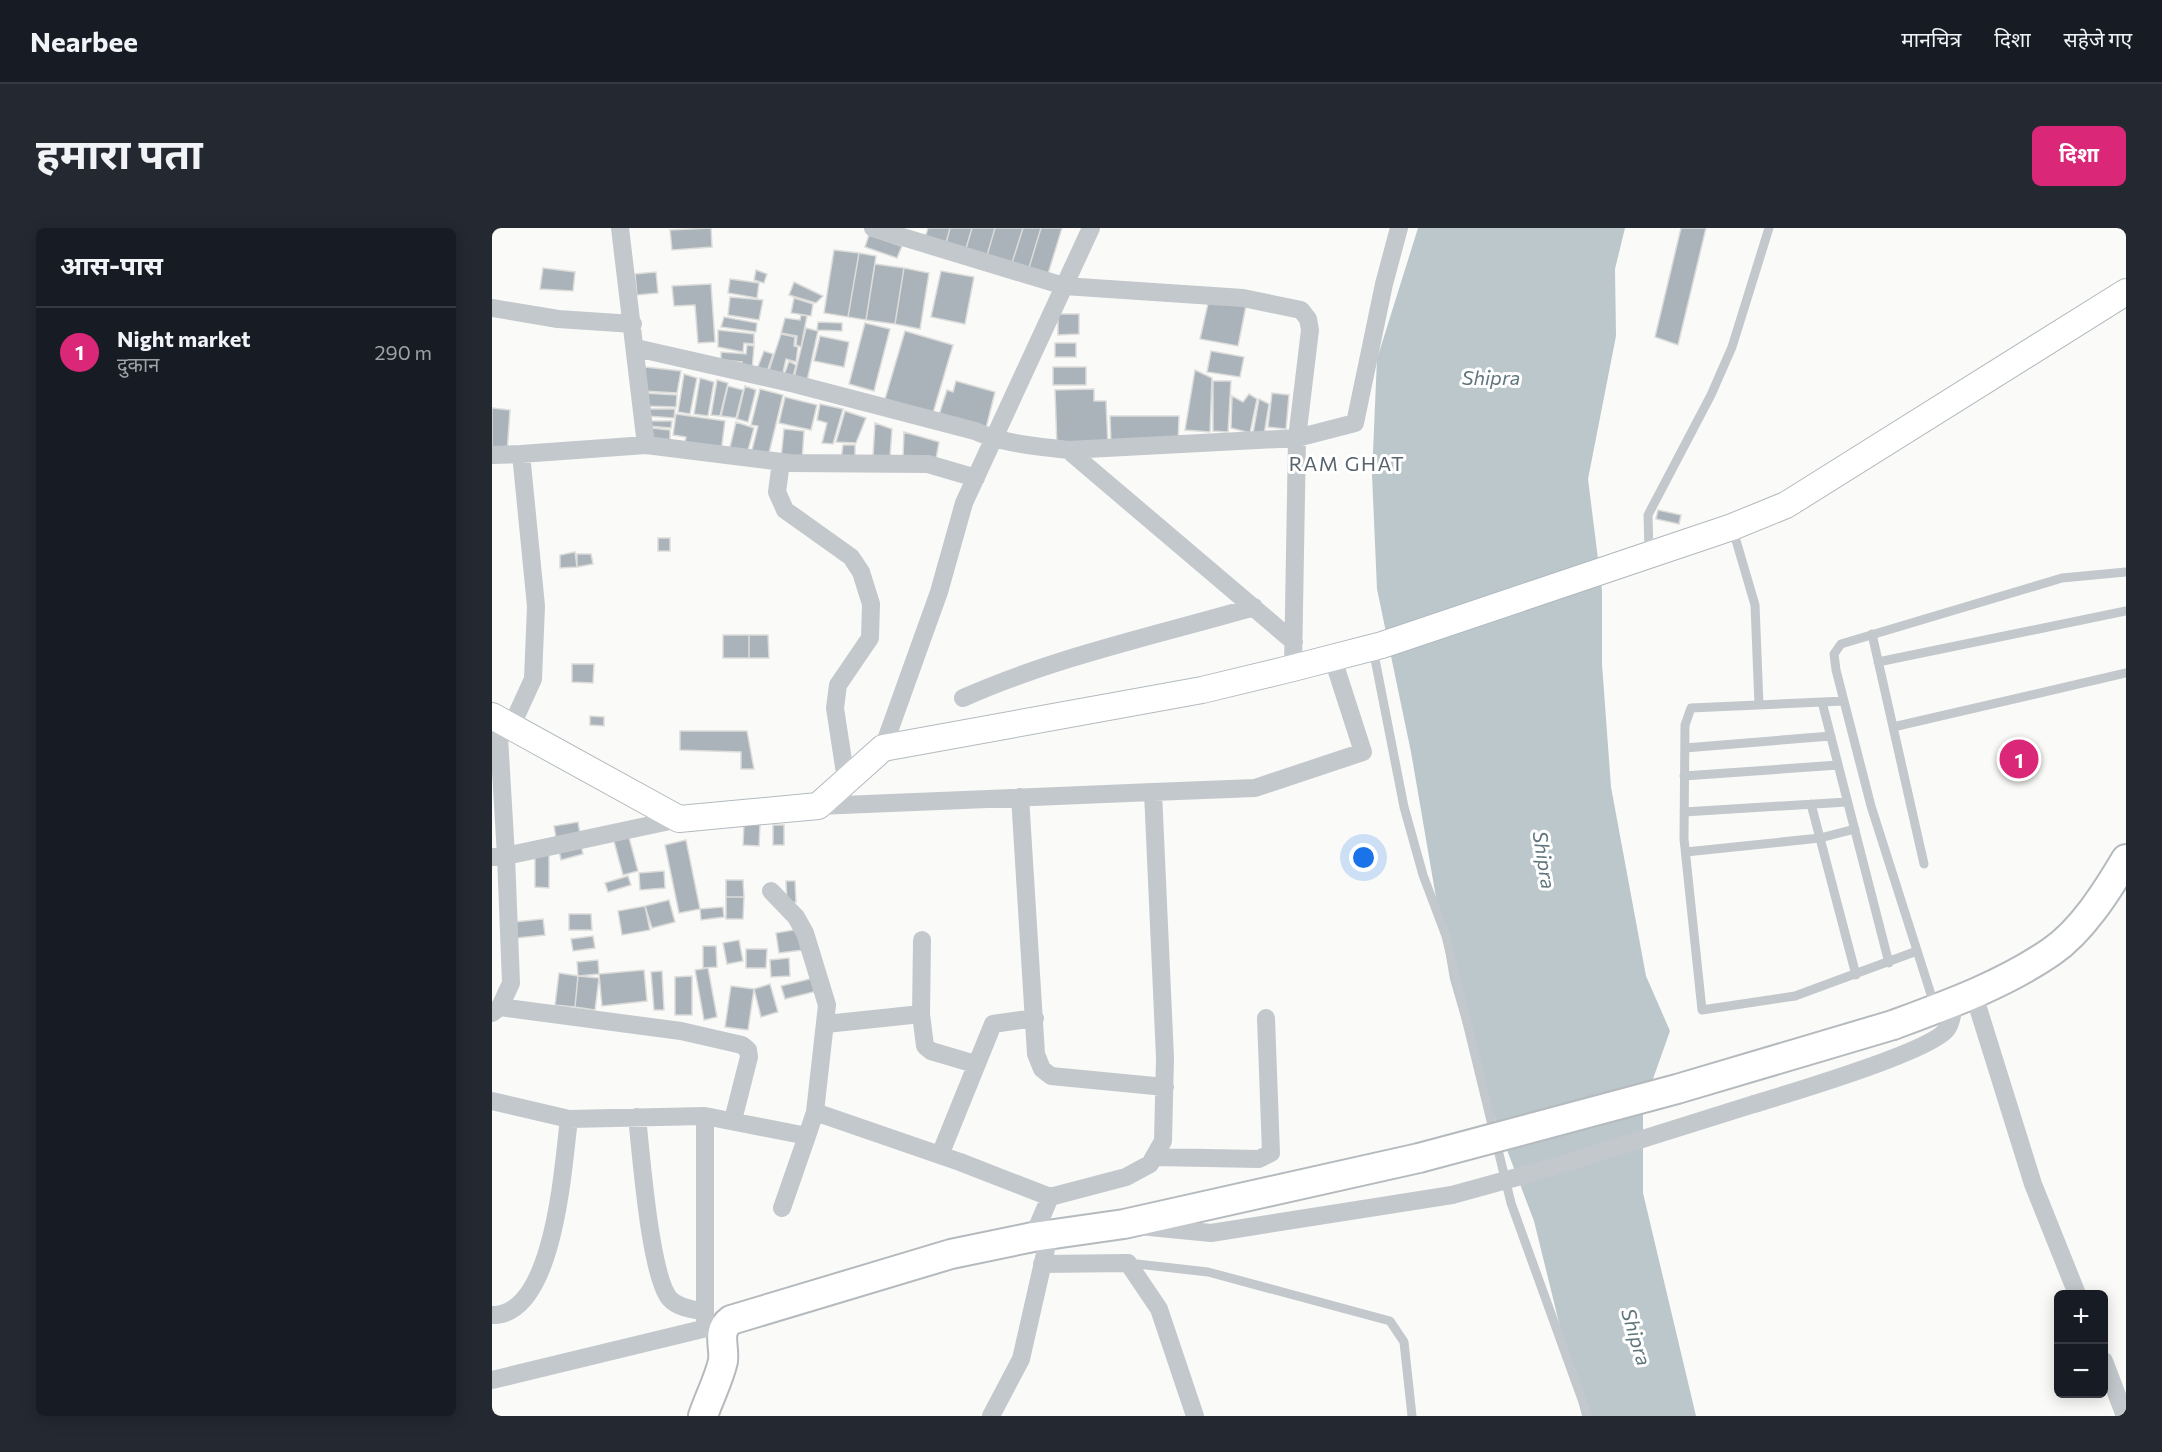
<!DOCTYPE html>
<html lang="hi">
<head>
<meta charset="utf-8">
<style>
	body { margin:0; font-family:Commissioner,"Noto Sans Devanagari",sans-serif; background:#242831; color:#f1f3f6 }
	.controls { position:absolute; right:18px; bottom:18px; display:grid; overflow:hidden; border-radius:9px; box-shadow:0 3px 15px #0003 }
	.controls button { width:54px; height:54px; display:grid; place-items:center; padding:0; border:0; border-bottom:2px solid #363941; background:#171b24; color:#f1f3f6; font:30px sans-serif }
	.you { position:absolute; left:872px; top:630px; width:21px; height:21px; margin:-15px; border:4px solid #fff; border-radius:50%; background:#1a73e8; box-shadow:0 0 0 9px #1a73e833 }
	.badge { display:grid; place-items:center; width:39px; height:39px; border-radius:50%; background:#db2777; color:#fff; font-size:20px; font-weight:700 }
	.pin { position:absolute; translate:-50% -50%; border:3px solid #fff; box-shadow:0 2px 6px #0006 }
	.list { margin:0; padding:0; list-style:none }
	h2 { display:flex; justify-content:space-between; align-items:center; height:78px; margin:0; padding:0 24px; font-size:26px }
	h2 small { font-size:20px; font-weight:400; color:#9ea1a6 }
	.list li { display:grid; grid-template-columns:39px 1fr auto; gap:18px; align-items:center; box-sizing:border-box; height:90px; padding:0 24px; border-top:2px solid #363941 }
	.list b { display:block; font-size:22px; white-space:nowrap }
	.list p { margin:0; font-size:20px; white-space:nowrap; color:#9ea1a6 }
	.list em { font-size:20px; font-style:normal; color:#9ea1a6 }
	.map { position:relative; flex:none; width:1634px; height:1188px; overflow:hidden; border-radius:9px }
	header { display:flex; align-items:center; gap:36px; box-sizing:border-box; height:84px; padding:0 30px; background:#171b24; border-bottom:2px solid #363941 }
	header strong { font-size:28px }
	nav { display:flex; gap:33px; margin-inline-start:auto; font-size:21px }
	.intro { display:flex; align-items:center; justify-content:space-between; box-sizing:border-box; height:144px; padding:0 36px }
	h1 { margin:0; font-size:42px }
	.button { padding:15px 27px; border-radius:9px; background:#db2777; color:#fff; font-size:21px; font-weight:700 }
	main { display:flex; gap:36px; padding:0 36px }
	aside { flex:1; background:#171b24; border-radius:9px; box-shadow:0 3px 15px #0003 }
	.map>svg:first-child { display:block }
	.water { fill:#bbc7cb }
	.building { fill:#aab3b9; stroke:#dcdcda; stroke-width:1.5 }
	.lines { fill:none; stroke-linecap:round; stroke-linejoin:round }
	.secondary-casing { stroke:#b3babf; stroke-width:28 }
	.primary-casing { stroke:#b5babe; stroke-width:32 }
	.lane { stroke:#c3c8cc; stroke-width:9 }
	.street { stroke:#c3c8cc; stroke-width:18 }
	.secondary { stroke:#fff; stroke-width:26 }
	.primary { stroke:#fff; stroke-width:28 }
	.primary-bridge-casing { stroke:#b5babe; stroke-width:32; stroke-linecap:butt }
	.street-bridge { stroke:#c3c8cc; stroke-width:18 }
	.primary-bridge { stroke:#fff; stroke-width:28 }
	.labels { text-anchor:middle; stroke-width:6; stroke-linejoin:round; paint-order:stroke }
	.water-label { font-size:20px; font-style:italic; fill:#60757c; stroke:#fff }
	.neighbourhood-label { font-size:20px; letter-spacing:1.5px; fill:#57646e; stroke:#fff }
</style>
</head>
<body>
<header>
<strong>Nearbee</strong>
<nav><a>मानचित्र</a><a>दिशा</a><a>सहेजे गए</a></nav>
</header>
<div class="intro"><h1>हमारा पता</h1><a class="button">दिशा</a></div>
<main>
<aside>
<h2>आस-पास<small></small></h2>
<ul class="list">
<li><span class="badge">1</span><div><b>Night market</b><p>दुकान</p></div><em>290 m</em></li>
</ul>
</aside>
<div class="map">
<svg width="1634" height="1188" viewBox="0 0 1634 1188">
	<rect width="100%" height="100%" fill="#fafaf8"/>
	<!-- water -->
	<path class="water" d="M926,0H1133L1123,41L1124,108L1096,251L1110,363V436L1119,559L1154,748L1178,803L1151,879V965L1204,1188H1090L1042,993L983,838L958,751L919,524L885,361L880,247L885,131Z"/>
	<!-- building -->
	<path class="building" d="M219,0L220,19L180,22L178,2Z
		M436,0H458L453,19L432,13Z
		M458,0H480L473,24L453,19Z
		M480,0H503L494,31L473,24Z
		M503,0H531L519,38L494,31Z
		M531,0H549L536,43L519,38Z
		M549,0H570L555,49L536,43Z
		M1189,0H1214L1186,117L1163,109Z
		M377,7L410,18L405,30L373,19Z
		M342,22L367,25L356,89L332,85Z
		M367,25L384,28L374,92L356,89Z
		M383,36L412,40L403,96L374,92Z
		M51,40L83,44L81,63L48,61Z
		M412,40L437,45L428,101L403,96Z
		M264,42L275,46L272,55L262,52Z
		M449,43L482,49L473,96L439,89Z
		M164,44L166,65L145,67L143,46Z
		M238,51L267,55L265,70L236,65Z
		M302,54L331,68L324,75L297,67Z
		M219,56L223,114L206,115L203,77L182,78L180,58Z
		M238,69L271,72L267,92L236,87Z
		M302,70L321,76L319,88L299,85Z
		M717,71L754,78L746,118L708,111Z
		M566,86H587V106L566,107Z
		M309,87L315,88L309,119L304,117L305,108L289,105L293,90L308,92Z
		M232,89L265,95L264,104L229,99Z
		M326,94L350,95V103L325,102Z
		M373,95L398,101L382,163L357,156Z
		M314,100L326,103L315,153L302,150Z
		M226,102L262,106V116L252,115L251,124L226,119Z
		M413,103L461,117L441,185L393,171Z
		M289,106L303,109L302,118L306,119L304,134L294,131L290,149L276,145Z
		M328,108L357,114L352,139L322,133Z
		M563,115H584V129H563Z
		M255,117L262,118L260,143H249L250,134L229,132V124L254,126Z
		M272,123L281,126L275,144L265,141Z
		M719,123L752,129L748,149L715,144Z
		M297,133L304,137L300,153L291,150Z
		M153,139L189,143L185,165L152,163Z
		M561,139H594V157H561Z
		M703,142L720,150L718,204L693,202Z
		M192,146L205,150L198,186L186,184Z
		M208,150L222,154L216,188L202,186Z
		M225,152L236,155L228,188L219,187Z
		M464,153L503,164L493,204L446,190L455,162L461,164Z
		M721,153H739L736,204L721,203Z
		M236,158L251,162L244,190L229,188Z
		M253,158L264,162L256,194L245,191Z
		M268,161L291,167L277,225L259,226L266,198L259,197Z
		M602,161V173H614L616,218L565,219L563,162Z
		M152,165L185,167L184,179L153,178Z
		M780,165L797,167L794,201L776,199Z
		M757,166L765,171L758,205L739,200L740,168L751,174Z
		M293,169L325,177L319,202L287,195Z
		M767,171L777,176L772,207L761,205Z
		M328,176L351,181L341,216L330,215L335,195L325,192Z
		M0,180L18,182L15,226L0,225Z
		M154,181H183L182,190L155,188Z
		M353,183L374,190L364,215L344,214Z
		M184,186L233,193L229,224L192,219L194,209L181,207Z
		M618,188H687L686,215H619Z
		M155,193H180L179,200L155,198Z
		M244,194L262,200L255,226L237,223Z
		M383,195L400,201L398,229L381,228Z
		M159,200L178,202V212L160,211Z
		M292,201L312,203L310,233L289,230Z
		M412,204L447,214L444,231L411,230Z
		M351,217H363V232H349Z
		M1166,282L1189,287L1187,296L1164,291Z
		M166,310H178V323H166Z
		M83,324L85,339L68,340V327Z
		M85,326H99L101,336L85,339Z
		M231,407H257V430H231Z
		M257,407H276L277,430H257Z
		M80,436H102L101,455L80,454Z
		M98,488L112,489V498L98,497Z
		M188,503H255L262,541H249V524L188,522Z
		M86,594L88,606L64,610L62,598Z
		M252,596L268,597L267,618L251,617Z
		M281,597H292V617H281Z
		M135,602L146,643L131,647L120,606Z
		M194,612L208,681L187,685L173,617Z
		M88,613L91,626L69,632L66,618Z
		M43,622H57V660L43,659Z
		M172,643L173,660L148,662L147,645Z
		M136,648L139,657L116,664L113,655Z
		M234,652H251L252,669H234Z
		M294,653H303L304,674L295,675Z
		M234,669H252L251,691H234Z
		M177,672L183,694L160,700L153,678Z
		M153,678L158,702L130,707L126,683Z
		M231,679L232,689L209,692L208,681Z
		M77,686H99L100,702H77Z
		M51,691L53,707L25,710L22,694Z
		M307,701L311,722L287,725L284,705Z
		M101,708L103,720L81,723L79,711Z
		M247,712L251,733L235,736L231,715Z
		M211,718H224L225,739L211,740Z
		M254,721H275L274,740H254Z
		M297,730L298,748L279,749L278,732Z
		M106,732L107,746L86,748L85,734Z
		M216,740L225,789L212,792L203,742Z
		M152,742L155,773L110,778L107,746Z
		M170,743L172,782H162L159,744Z
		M67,745L86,748L83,779L63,777Z
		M86,748L107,750L103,782L83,779Z
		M200,748V787H183V749Z
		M322,750L325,763L293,771L289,758Z
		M278,756L286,784L269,789L262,761Z
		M239,758L262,761L256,802L233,799Z"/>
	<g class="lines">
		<!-- secondary casing -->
		<g class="secondary-casing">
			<path id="secondary" d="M0,488L187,591L326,578L391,520L710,462L801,440L890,417L1240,299L1294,277L1634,64"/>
		</g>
		<!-- primary casing -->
		<g class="primary-casing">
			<path id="primary" d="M1401,797C1455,777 1511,757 1559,724C1590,703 1615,663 1634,631
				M211,1188C217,1170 227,1151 231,1133C233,1118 224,1103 239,1092L459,1026L541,1009L632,996L927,930"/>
		</g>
		<!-- lane -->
		<path class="lane" d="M1241,302L1263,377L1267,477
			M1157,325L1156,287L1219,167L1240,119L1277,0
			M1380,406L1432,636
			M881,421L912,579L931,647L954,708L1019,975L1096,1188
			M1386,434L1634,383
			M1352,473L1199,480L1193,497L1192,611L1210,782L1303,768L1425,723
			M1330,474L1397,735
			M1401,499L1634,445
			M1193,520L1339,508
			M1192,548L1346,537
			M1319,576L1364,747
			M1192,584L1355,574
			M1194,624L1328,610L1363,601
			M1443,779L1379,578L1344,442L1342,426L1349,416L1570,350L1634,344
			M636,1035L716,1044L898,1093L912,1114L920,1188"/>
		<!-- street -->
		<path class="street" d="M381,0L572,58L751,70L809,82L816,91L818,102L805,210L801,440
			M0,80L66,91L141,96
			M144,120L303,156L483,203C512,216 544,218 576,222L805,210L863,195L892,56L907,0
			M154,217L298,235L436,236L484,250
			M576,222L802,414
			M0,227L29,226
			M289,234L285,264L293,282L359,329L369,344L379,376L378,410L346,457L343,480L354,552
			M471,470C563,429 665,407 762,379
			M19,499L41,451L44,378L29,226L154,217L128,0
			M391,520L447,364L472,275L599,0
			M661,564L763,560L871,524L840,428
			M528,569L544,826L550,841L559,848L673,859
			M326,578L661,564L673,830L671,913L658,936L634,949L558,969
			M0,629L14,628L6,492
			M279,663L304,689L313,705L335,777L323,884
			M430,712L429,786L433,818L439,823L483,836
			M1482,767L1541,956L1585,1066
			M8,779L189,803L250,817L256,822L257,829L241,892
			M0,785L8,779L19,755L14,628L187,591
			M334,796L429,786
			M0,873L77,891L213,888V1100
			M1262,876C1295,866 1440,823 1455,801C1460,794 1461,782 1463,774
			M213,888L315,908L323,884L468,934L558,969L541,1009
			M145,889C149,924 158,1049 178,1071C186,1080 201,1081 213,1084
			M448,927L501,796L543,790
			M662,929L767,931L779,925L774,790
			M290,980L315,908
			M647,998L719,1005L960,967
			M550,1036L636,1035L667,1081L703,1188
			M0,1087C63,1088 71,937 77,891
			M1612,1133L1633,1188
			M0,1152L223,1098
			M499,1188L529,1131L557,1008"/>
		<!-- secondary -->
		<use href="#secondary" class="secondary"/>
		<!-- primary -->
		<use href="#primary" class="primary"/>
		<!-- primary-bridge casing -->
		<g class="primary-bridge-casing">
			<path id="primary-bridge" d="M927,930L1185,861L1401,797"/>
		</g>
		<!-- street-bridge -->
		<path class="street-bridge" d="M960,967L1058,940L1262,876"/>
		<!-- primary-bridge -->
		<use href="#primary-bridge" class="primary-bridge"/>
	</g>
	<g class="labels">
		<!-- water labels -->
		<g class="water-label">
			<text x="999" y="157">Shipra</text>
			<text transform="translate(1052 632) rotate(81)" y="7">Shipra</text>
			<text transform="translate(1144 1109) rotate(73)" y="7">Shipra</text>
		</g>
		<!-- neighbourhood labels -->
		<g class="neighbourhood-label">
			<text x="855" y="243">RAM GHAT</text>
		</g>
	</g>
</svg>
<div class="controls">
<button>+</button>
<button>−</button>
</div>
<div class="you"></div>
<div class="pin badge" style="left:1527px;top:531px">1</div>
</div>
</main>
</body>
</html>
